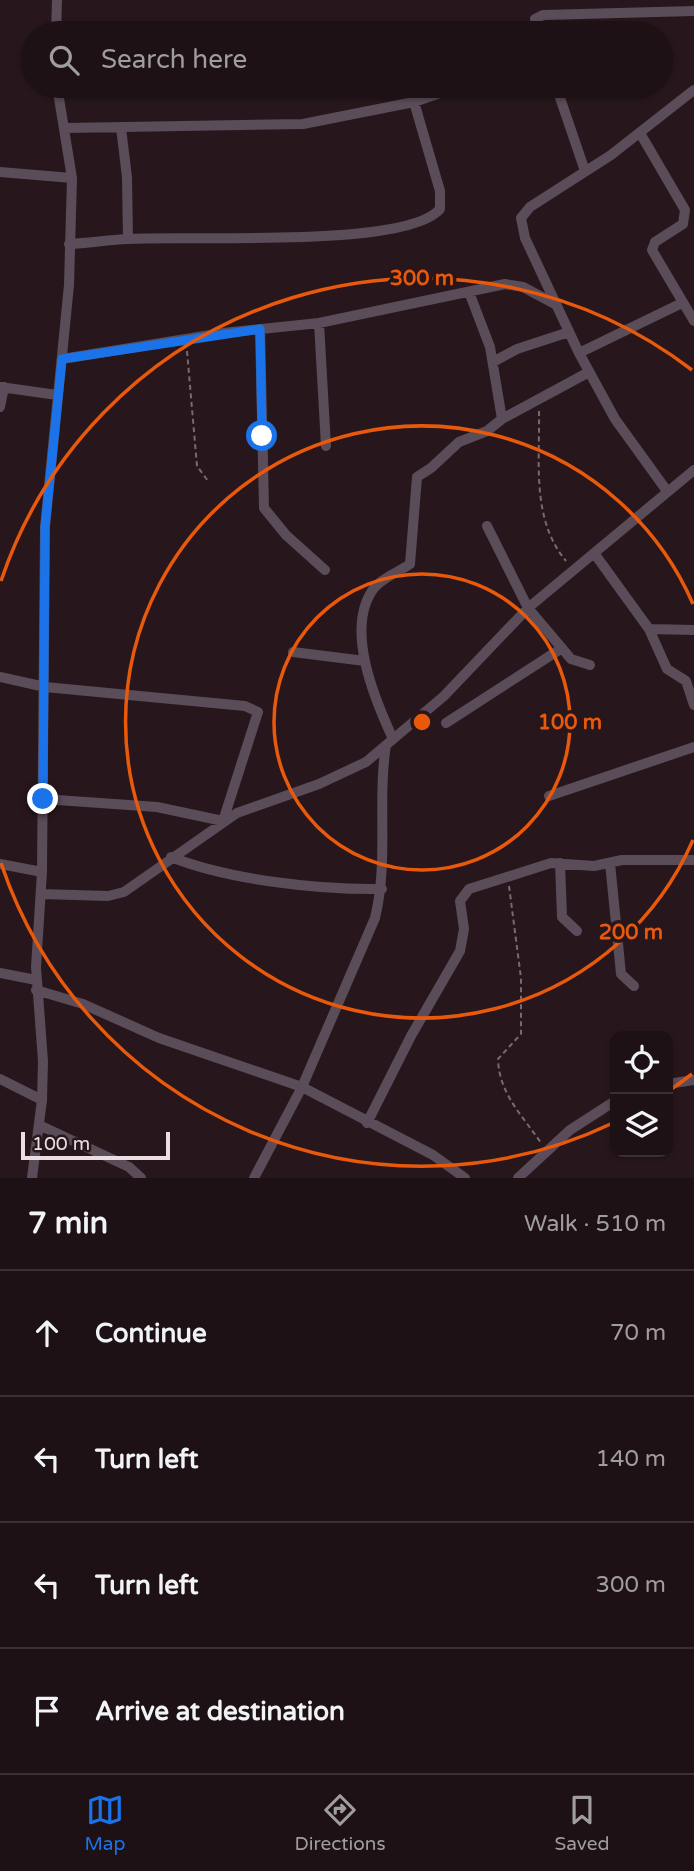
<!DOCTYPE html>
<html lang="en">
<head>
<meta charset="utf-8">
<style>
	body { margin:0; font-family:"Varela Round",sans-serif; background:#2a1f22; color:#f1f3f6 }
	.controls { position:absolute; right:21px; bottom:21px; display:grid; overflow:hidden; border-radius:14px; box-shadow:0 2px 5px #0004 }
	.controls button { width:63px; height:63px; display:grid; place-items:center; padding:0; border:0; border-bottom:2px solid #3b3134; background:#1d1115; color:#f1f3f6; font:35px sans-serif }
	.scale { position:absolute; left:21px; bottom:18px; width:149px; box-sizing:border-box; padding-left:7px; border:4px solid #eadee2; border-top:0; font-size:19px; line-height:24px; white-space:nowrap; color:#eadee2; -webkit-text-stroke:5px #27171c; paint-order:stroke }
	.stop { position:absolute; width:21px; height:21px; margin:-16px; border:5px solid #1a73e8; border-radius:50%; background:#fff }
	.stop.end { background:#1a73e8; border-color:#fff; box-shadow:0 2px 7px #0008 }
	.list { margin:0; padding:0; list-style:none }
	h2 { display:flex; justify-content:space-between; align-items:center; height:91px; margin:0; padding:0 28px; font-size:30px }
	h2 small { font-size:23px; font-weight:400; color:#a09da0 }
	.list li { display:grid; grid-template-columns:46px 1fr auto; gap:21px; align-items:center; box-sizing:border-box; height:126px; padding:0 28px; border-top:2px solid #3b3134 }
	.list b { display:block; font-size:26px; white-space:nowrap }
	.list em { font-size:23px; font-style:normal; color:#a09da0 }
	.icon { flex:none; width:38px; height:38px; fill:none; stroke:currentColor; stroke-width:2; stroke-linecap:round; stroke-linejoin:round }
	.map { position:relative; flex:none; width:694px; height:1178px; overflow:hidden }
	.search { position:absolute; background:#1d1115; box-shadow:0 2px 5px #0004; left:21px; right:21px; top:21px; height:77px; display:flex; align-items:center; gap:18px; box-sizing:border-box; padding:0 24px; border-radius:38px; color:#a09da0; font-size:26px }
	.sheet { height:595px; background:#1d1115 }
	nav { display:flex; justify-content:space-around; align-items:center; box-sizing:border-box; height:98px; border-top:2px solid #3b3134; background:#1d1115; font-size:19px; color:#a09da0 }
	nav a { display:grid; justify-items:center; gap:4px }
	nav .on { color:#1a73e8 }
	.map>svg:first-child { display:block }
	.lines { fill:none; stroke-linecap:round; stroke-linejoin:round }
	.path { stroke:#786a6e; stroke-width:2; stroke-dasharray:5 3.5; stroke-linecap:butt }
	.minor { stroke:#5a4c58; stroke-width:10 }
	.route { stroke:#1a73e8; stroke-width:9 }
	.ring { fill:none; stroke:#e8590c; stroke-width:3.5 }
	.centre { fill:#e8590c; stroke:#27171c; stroke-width:3.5 }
	.ring-label { font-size:21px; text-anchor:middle; font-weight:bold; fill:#e8590c; stroke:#27171c; stroke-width:7; stroke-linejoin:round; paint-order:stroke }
</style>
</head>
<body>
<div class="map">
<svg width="694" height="1178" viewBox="0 0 694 1178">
	<rect width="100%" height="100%" fill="#27171c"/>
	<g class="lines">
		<!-- path -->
		<path class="path" d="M187,351L197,466L208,481
			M539,411C540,462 531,519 566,561
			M509,886L521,978V1034L498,1059C499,1094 523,1116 541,1143"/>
		<!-- minor -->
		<path class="minor" d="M56,33L57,0
			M539,33L535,19L543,15L694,11
			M556,86L585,171
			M65,128L303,124L414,102L461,86
			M121,128L127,177L128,239
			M640,133L685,210L683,224L655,242L652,250L694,321
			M0,172L72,178
			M69,244C89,243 108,240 128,239C186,235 406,249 440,209V191L414,102
			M319,323L326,446
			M260,329L264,508L286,535L325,570
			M579,353L682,303
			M62,359L223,333L319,323L505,284L523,287L555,304
			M493,362L517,349L569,332
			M0,387L57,395
			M0,407L4,387
			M502,419L589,372
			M667,491L615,419L579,353L525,238L521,218L530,207L611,155L694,90
			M487,526L528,608L571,659L590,665
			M594,553L649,629L667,669L686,681L694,705
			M649,629L694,630
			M293,652L365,661
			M0,677L45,687L245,706L258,712L223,821L157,807L43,799
			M446,723L562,648
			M393,739C375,700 344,628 374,588C383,577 399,572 410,564L417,477L431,468L459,442L487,431L502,419L490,347L469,292
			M549,796L694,747
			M171,857C229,880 319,890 382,889
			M560,863L562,917L577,931
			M610,863L621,974L634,986
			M0,864L42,872
			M41,894L108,896L124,892L237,813L319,784L366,762L444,696L528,608L694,470
			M0,973L36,980
			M36,990L83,1004L159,1038L302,1087L433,1155L465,1178
			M0,1079L42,1100
			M668,1084L694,1080
			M367,1123L411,1036L460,951L464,929L460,901L469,889L551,863L594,866L622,860H694
			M39,1125L129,1167L141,1178
			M32,1178L42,1100L43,1061L36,967L42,872L45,527L69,285L72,178L57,86
			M254,1178L302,1087L375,918C389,861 377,802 386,745
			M518,1178L570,1130L615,1101"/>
	</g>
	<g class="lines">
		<!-- route -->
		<path class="route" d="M43,799L45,527L62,359L260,329L262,436"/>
	</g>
	<!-- distance rings -->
	<g class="ring">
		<circle cx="422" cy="722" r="148"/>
		<path d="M693 840A296 296 0 1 1 693 604"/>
		<path d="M692 1074A444 444 0 0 1 670 1090M613 1123A444 444 0 0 1 1 863M1 581A444 444 0 0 1 692 370"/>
	</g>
	<circle cx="422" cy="722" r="10" class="centre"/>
	<g class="ring-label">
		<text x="422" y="285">300 m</text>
		<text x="570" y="729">100 m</text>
		<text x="631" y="939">200 m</text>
	</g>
</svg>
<div class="controls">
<button><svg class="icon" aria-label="locate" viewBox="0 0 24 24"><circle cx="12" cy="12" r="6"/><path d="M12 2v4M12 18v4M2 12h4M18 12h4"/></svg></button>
<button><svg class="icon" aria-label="layers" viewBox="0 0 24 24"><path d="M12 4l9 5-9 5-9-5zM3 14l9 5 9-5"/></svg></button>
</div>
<div class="scale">100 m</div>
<div class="stop" style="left:262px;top:436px"></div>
<div class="stop end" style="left:43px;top:799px"></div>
<div class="search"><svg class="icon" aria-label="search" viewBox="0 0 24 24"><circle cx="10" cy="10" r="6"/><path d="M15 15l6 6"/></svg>Search here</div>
</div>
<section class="sheet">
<h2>7 min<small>Walk · 510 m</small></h2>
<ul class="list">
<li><svg class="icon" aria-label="ahead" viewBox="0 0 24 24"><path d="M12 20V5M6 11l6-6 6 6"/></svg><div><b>Continue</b></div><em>70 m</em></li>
<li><svg class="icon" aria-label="left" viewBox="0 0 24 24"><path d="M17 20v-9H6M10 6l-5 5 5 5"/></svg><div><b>Turn left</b></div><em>140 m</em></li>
<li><svg class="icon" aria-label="left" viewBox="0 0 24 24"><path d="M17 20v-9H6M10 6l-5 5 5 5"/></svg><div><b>Turn left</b></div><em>300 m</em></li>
<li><svg class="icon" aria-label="arrive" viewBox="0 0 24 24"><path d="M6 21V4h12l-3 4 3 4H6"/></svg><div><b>Arrive at destination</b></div></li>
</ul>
</section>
<nav>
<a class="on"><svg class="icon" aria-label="map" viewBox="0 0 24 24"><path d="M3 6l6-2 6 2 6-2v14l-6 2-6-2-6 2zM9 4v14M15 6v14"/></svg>Map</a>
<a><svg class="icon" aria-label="directions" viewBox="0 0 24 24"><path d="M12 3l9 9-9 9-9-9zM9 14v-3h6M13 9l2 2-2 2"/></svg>Directions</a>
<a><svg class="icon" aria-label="saved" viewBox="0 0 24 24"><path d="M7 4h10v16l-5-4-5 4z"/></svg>Saved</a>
</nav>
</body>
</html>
